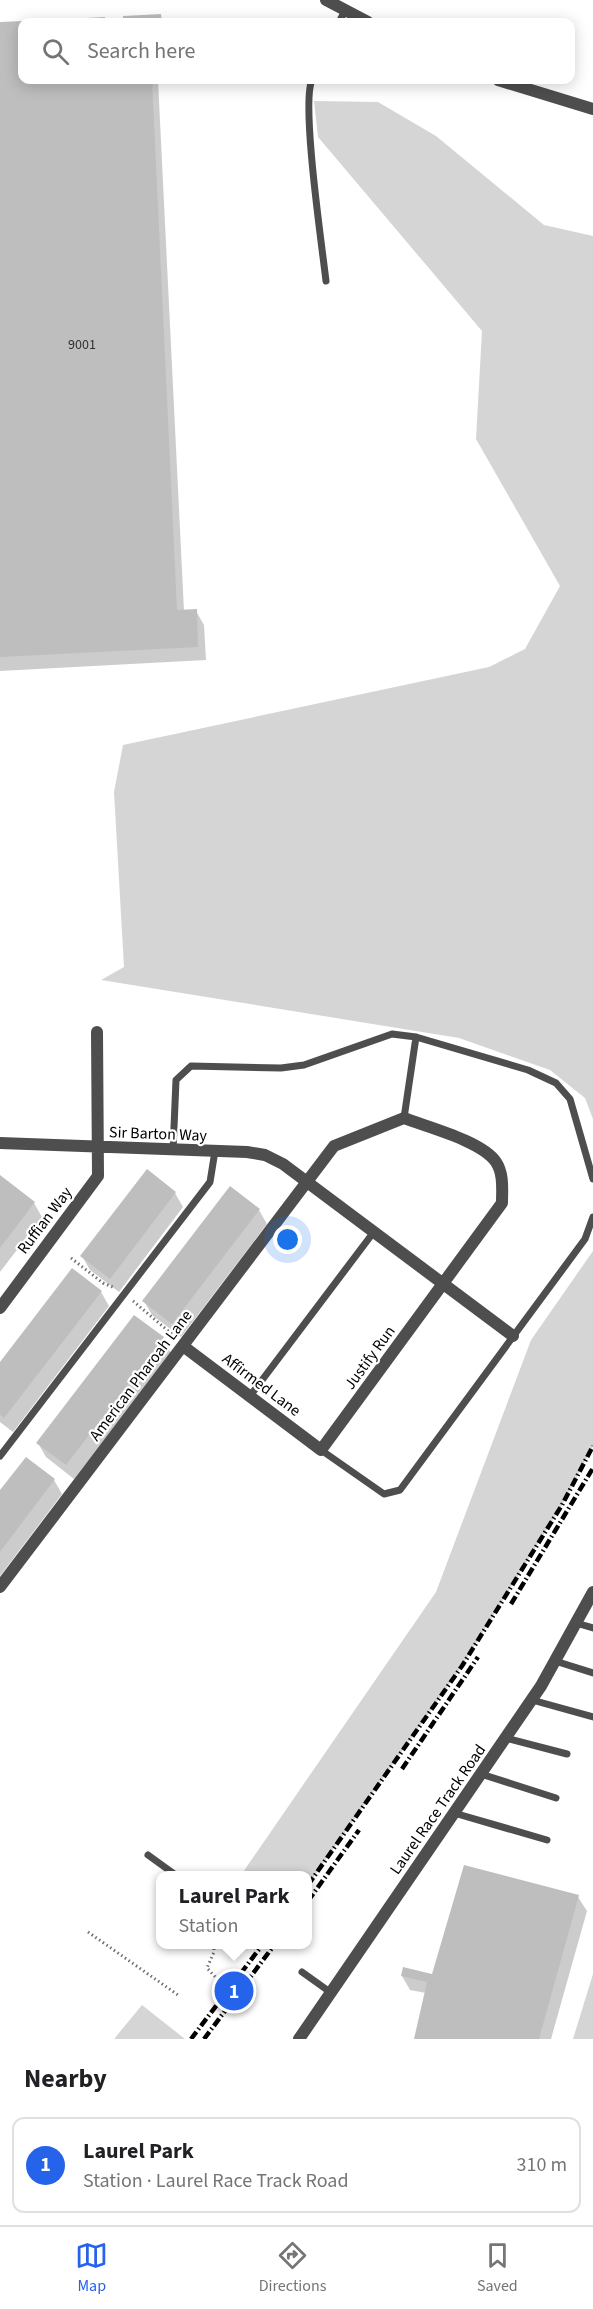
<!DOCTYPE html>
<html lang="en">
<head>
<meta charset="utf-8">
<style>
	body { margin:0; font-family:"Source Sans 3",sans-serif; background:#f6f6f6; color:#202124 }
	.you { position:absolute; left:288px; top:1240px; width:21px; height:21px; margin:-15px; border:4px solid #fff; border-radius:50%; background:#1a73e8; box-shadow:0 0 0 9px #1a73e833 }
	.badge { display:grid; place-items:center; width:39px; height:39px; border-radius:50%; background:#2563eb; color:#fff; font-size:20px; font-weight:700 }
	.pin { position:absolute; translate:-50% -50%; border:3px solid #fff; box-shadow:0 2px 6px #0006 }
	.popup { position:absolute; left:156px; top:1871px; width:156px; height:78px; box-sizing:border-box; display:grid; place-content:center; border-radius:12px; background:#fff; filter:drop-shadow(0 2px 4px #0005); font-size:20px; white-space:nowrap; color:#757577 }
	.popup b { font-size:22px; color:#202124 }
	.popup::after { content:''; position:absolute; left:50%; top:100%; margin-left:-12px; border:12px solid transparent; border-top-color:#fff }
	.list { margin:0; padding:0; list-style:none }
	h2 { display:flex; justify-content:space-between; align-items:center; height:78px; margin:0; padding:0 24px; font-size:26px }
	h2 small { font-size:20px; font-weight:400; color:#757577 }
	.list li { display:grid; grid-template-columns:39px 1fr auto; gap:18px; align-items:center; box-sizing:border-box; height:96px; margin:0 12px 12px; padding:0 12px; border:2px solid #e0e0e0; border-radius:12px }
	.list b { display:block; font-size:22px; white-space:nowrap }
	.list p { margin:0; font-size:20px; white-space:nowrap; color:#757577 }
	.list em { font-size:20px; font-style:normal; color:#757577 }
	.icon { flex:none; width:33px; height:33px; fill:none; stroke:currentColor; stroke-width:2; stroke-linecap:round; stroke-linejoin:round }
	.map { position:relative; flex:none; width:593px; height:2039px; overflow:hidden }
	.search { position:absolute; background:#fff; box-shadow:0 3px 15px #0003; left:18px; right:18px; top:18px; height:66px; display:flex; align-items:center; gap:15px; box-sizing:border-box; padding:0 21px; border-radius:12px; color:#757577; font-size:22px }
	.sheet { height:186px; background:#fff }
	nav { display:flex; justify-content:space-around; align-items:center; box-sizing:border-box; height:84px; border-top:2px solid #e0e0e0; background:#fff; font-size:16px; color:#757577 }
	nav a { display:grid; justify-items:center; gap:3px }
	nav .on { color:#2563eb }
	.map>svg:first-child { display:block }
	.green { fill:#d5d5d5 }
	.shadow { fill:#0003 }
	.building { fill:#bebebe }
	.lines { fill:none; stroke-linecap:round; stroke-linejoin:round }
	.path { stroke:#707070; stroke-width:3; stroke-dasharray:1.5 3; stroke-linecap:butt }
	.service { stroke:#4e4e4e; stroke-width:7 }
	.minor { stroke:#4e4e4e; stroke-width:12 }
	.tertiary { stroke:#4e4e4e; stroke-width:12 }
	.rail { stroke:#000; stroke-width:4.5; stroke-dasharray:9 3 1.5 3; stroke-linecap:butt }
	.labels { text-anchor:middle; stroke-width:4.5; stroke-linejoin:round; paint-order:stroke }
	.number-label { font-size:14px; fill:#303030 }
	.street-label { font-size:16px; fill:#000; stroke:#fff }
</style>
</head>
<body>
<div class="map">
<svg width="593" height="2039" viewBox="0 0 593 2039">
	<rect width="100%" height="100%" fill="#fff"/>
	<!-- green -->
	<path class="green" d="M314,101L378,102L436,136L544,225L593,236V1119L585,1098L550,1070L459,1038L101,980L124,967L114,792L123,745L489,667L525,649L560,586L476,439L482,331L318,137Z
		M593,1251V1446L562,1505L462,1666L308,1885V1876L241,1875L436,1592L531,1340Z
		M593,1974V2039H573Z
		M142,2005L185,2039H114Z"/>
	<!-- shadow -->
	<path class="shadow" d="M160,16L164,22H114H124Z
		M104,18L107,22H23Z
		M22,23V80H158L184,611H196L204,625L206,660L0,671V24Z
		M0,1177L34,1203L42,1217L0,1272Z
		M175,1193L183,1207L119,1292L90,1270L82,1256Z
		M259,1210L267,1224L181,1337L152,1315L144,1301Z
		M101,1292L109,1306L13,1432L0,1422V1364Z
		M162,1338L171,1353L74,1479L46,1457L38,1443Z
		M26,1459L54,1480L62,1494L0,1576V1493Z
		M578,1897L587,1911L551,2039H415L426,1993L410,1990L402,1976L433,1975Z"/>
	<!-- building -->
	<path class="building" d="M161,14L162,22H123V16Z
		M105,17V22H30V21Z
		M22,21V80H152L177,610L197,609L198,647L0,657V22Z
		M147,1169L176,1192L110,1279L80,1256Z
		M0,1175L35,1202L0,1248Z
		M230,1186L260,1209L172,1324L142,1301Z
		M72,1268L102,1291L4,1418L0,1415V1362Z
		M134,1315L164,1337L66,1465L36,1443Z
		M26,1457L55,1479L0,1552V1490Z
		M464,1865L579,1895L539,2039H414L427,1982L401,1976L403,1967L432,1974Z"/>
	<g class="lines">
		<!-- path -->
		<path class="path" d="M71,1258L103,1283L115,1288
			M133,1301L173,1335
			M88,1932L178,1995
			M214,1944V1952L207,1968L219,1981"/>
		<!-- service -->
		<path class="service" d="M339,22L345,11
			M312,80C301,103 322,246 326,281
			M404,1118L416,1037
			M173,1151L176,1080L191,1066L281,1068L304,1065L392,1034L416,1037L528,1070L556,1083L570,1099L593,1179
			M250,1396L373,1233
			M321,1450L384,1494L400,1490L585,1239L593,1217
			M0,1456L210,1182L215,1151
			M576,1623L593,1628
			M555,1661L593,1673
			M532,1700L593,1717
			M506,1738L567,1754
			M481,1774L556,1798
			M454,1813L547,1840
			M148,1855L177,1876
			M302,1972L330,1992"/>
		<!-- minor -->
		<path class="minor" d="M0,1143L247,1152L265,1155L283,1164L513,1336
			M0,1308L98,1176L97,1032
			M0,1587L334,1146L404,1118C427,1127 482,1141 496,1162C504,1174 502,1190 502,1203L321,1450L183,1346
			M299,2039L541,1686L593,1592"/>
		<!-- tertiary -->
		<path class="tertiary" d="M326,0L368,22
			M498,80L593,109"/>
		<!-- rail -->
		<path class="rail" d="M511,1604L593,1468
			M402,1769L478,1657
			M308,1885L462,1666L562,1505L593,1446
			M308,1901L359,1830
			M191,2039L263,1944
			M204,2039L275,1944"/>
	</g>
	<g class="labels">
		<!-- number labels -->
		<g class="number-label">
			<text x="82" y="349">9001</text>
		</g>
		<!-- street labels -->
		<g class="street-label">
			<text transform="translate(158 1133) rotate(2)" y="6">Sir Barton Way</text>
			<text transform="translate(44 1220) rotate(-53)" y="6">Ruffian Way</text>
			<text transform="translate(369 1357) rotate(-54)" y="6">Justify Run</text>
			<text transform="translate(140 1375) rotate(-53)" y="6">American Pharoah Lane</text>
			<text transform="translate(262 1384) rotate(37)" y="6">Affirmed Lane</text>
			<text transform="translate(437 1809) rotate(-55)" y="6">Laurel Race Track Road</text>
		</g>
	</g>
</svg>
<div class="you"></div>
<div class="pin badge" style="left:234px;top:1991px">1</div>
<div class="popup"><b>Laurel Park</b>Station</div>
<div class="search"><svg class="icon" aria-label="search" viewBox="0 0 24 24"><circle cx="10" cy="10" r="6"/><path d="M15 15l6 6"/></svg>Search here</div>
</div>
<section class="sheet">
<h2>Nearby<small></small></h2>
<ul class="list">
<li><span class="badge">1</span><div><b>Laurel Park</b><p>Station · Laurel Race Track Road</p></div><em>310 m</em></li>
</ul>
</section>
<nav>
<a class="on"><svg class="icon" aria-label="map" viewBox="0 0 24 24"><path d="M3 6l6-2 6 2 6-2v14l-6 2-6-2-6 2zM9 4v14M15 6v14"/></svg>Map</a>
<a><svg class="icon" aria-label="directions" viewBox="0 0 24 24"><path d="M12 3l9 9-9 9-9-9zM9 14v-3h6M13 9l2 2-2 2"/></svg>Directions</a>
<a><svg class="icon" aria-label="saved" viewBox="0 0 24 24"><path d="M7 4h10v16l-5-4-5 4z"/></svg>Saved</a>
</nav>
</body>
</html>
